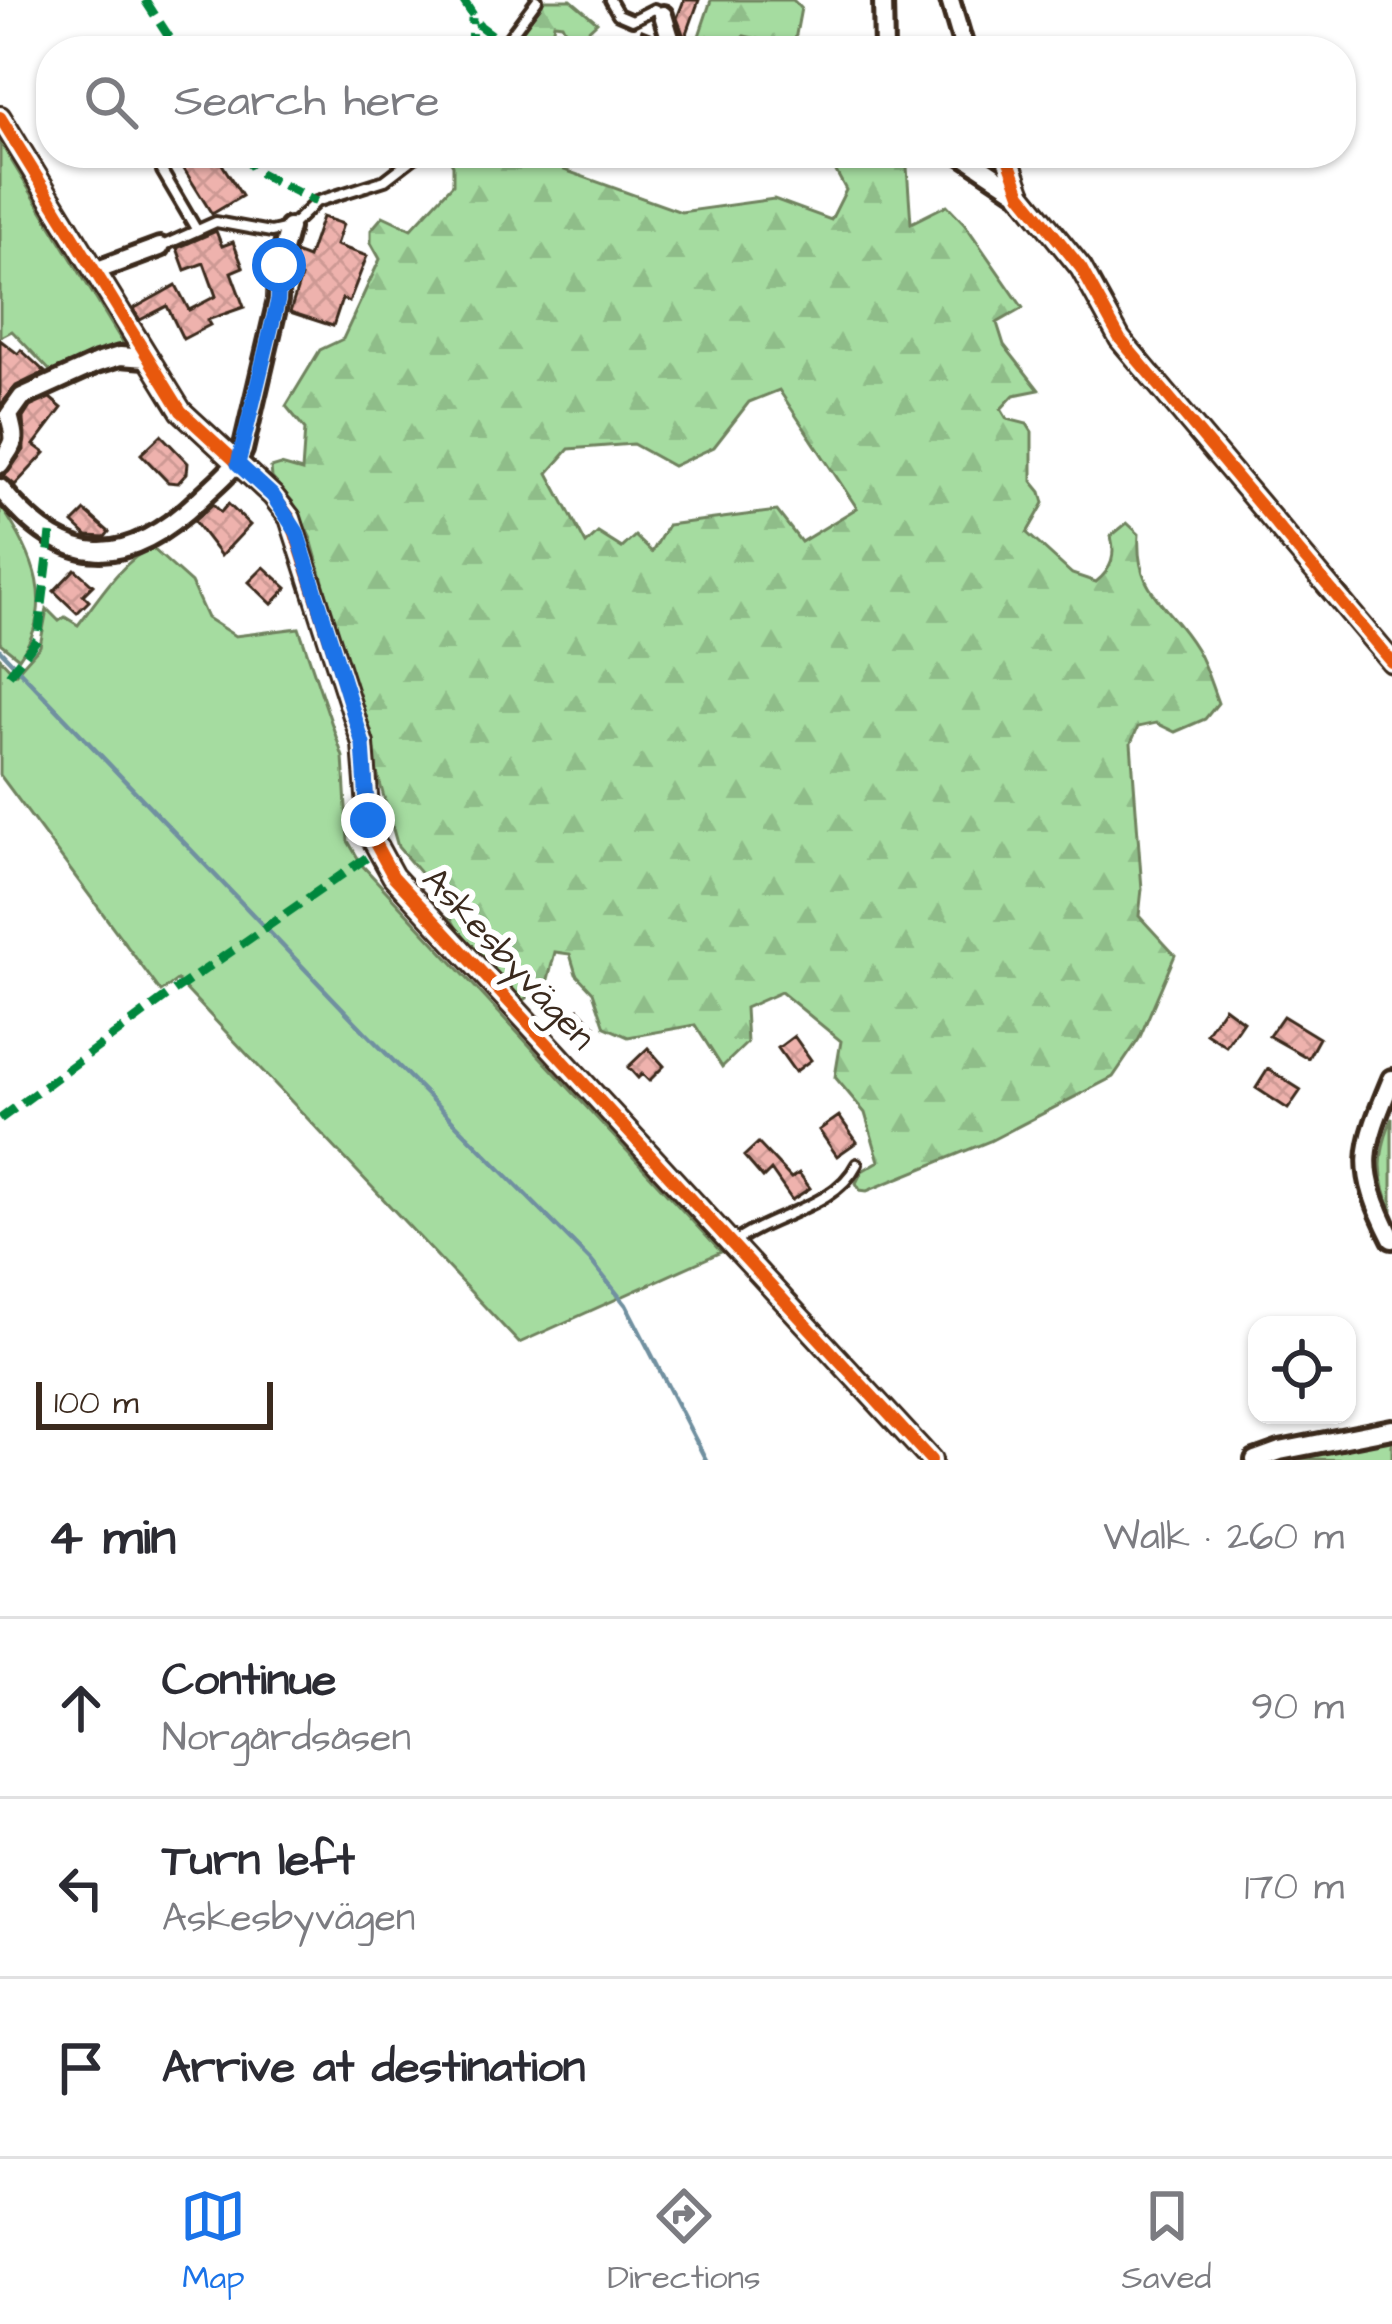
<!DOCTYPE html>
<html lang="en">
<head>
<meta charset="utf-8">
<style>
	body { margin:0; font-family:"Architects Daughter",sans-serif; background:#f7f7f7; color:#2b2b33 }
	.controls { position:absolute; right:36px; bottom:36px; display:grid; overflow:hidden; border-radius:24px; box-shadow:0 3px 9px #0004 }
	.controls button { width:108px; height:108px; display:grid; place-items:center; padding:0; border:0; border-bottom:3px solid #e1e1e2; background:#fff; color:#2b2b33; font:60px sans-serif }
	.scale { position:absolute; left:36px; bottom:30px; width:237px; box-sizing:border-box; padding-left:12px; border:6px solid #3b2a1e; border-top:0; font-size:33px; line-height:42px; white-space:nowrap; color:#3b2a1e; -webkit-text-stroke:9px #fff; paint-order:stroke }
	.stop { position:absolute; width:36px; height:36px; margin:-27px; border:9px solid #1a73e8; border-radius:50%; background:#fff }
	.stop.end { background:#1a73e8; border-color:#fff; box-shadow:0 3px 12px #0008 }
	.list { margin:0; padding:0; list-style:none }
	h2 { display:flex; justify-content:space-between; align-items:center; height:156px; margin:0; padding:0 48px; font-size:51px }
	h2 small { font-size:39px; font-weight:400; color:#7c7c81 }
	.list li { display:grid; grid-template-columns:78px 1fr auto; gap:36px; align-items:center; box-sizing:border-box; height:180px; padding:0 48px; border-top:3px solid #e1e1e2 }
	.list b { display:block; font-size:45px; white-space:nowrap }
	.list p { margin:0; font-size:39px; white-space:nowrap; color:#7c7c81 }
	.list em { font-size:39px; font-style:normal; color:#7c7c81 }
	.icon { flex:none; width:66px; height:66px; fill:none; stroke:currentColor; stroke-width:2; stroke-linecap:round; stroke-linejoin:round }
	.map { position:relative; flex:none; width:1392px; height:1460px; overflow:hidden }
	.search { position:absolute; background:#fff; box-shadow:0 3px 9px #0004; left:36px; right:36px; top:36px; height:132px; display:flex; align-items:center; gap:30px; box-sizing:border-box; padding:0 42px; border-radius:48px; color:#7c7c81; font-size:45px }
	.sheet { height:696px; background:#fff }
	nav { display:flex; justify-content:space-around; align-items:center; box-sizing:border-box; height:168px; border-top:3px solid #e1e1e2; background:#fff; font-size:33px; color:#7c7c81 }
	nav a { display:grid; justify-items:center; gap:6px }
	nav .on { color:#1a73e8 }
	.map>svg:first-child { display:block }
	.grass { fill:#a5dca0; stroke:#70835f; stroke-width:3 }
	.forest { fill:url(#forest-firs); stroke:#70835f; stroke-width:3; fill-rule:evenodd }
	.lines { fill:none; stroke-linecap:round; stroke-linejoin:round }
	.stream { stroke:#7090a0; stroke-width:4.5 }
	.building { fill:url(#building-cross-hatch); stroke:#3b2a1e; stroke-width:3 }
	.service-casing { stroke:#3b2a1e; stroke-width:16 }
	.minor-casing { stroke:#3b2a1e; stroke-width:26 }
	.service { stroke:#fff; stroke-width:8 }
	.minor { stroke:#fff; stroke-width:16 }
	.quiet { stroke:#00873e; stroke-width:9; stroke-dasharray:18 9; stroke-linecap:butt }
	.cycleway-casing { stroke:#fff; stroke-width:20 }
	.cycleway { stroke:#e8590c; stroke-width:12 }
	.route { stroke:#1a73e8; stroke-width:15 }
	.labels { text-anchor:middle; stroke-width:12; stroke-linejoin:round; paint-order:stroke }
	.street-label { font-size:36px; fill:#3b2a1e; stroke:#fff }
</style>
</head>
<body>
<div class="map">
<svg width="1392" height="1460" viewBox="0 0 1392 1460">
	<defs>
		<pattern id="forest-firs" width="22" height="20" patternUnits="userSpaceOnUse" patternTransform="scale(3)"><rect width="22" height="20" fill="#a5dca0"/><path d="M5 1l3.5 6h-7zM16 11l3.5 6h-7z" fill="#8fbd89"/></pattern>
		<pattern id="building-cross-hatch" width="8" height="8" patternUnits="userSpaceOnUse" patternTransform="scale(3)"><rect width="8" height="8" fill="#eeb2ad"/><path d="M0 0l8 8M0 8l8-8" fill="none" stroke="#cd9994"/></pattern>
	</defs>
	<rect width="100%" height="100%" fill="#fff"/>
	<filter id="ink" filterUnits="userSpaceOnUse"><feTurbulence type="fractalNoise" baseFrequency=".00833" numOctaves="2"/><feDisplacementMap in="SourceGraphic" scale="24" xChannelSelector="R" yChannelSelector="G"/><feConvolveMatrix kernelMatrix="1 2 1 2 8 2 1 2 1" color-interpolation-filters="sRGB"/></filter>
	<g filter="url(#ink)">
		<!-- grass -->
		<path class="grass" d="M0,142L126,348L57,378L12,331L0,337Z
			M0,505C34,554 57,606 19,658L0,643Z
			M151,547L191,583L207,618L235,636L299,628L343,757L348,841L362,865L721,1252L519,1343L177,980L161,992L0,775V658L15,674L40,646L47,609L59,621L65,617L78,625C100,597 119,564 151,547Z
			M1392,1118V1211C1377,1176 1378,1153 1392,1118Z
			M1392,1434V1460L1292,1459L1284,1454Z"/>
		<!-- forest -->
		<path class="forest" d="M543,0H571L597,22L583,35L569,38L562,24L554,23L549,51H508Z
			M711,0H793L801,8L795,40L803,51H773L767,41L744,36L729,51H688L698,39Z
			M446,153H562L564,170L681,212L774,199L831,220L846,190L826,153H906L911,223L947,205L964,223L1023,308L997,323L1004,345L1039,390L1014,395L1001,409L1007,419L1027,424L1032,432V481L1041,492L1044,503L1027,533L1072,574L1096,582C1112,569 1116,556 1111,536L1127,523L1139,534C1135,595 1168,602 1196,649C1206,666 1211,685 1218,703L1205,719L1175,732L1156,723L1138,727L1131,743L1142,889L1139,916L1175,955L1139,1039L1113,1077L990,1141L867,1191L860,1190L856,1183L862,1171L879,1161L865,1113L835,1077L841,1041L781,992L745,1008L747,1043L722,1067L695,1025L628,1037L605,1027L593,992L576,974L570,954L555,952L547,983L523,1001L458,931L438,894L398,847L311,539L293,502L272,478L271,468L281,465L302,471L305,429L286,406L320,350L343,339L380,259L371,243V230L383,216L411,229L453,184V165ZM779,390L857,508L801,542L777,511L668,525L652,552L635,536L622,548L598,533L586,544L548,473L569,449L633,444L673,466L714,447L749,402Z"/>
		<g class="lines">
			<!-- stream -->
			<path class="stream" d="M0,650L367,1034L591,1261L626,1305L706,1460"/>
		</g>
		<!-- building -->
		<path class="building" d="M684,0H699L685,39L677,18Z
			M642,30L655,35L649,51H633Z
			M174,153H215L242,196L212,214Z
			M322,217L343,224L336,245L367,256L349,302L342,299L333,326L290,312L301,277L292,273L295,253L308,258Z
			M216,231L222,246L233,242L243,267L231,272L244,307L207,320L210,325L183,339L167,306L140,320L133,309L176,285L189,310L216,296L204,263L185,270L177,248Z
			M0,340L18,354L21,350L45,372L16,386L0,406Z
			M50,398L62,408L34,445L45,453L15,485L4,476L24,450L23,418L30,407Z
			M161,435L188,463L187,473L178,483L168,482L141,454Z
			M213,504L221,512L228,504L250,525L221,556L194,521Z
			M85,511L109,532L105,537L87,536L73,523Z
			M264,567L287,588L272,604L249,582Z
			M75,569L93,585L83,595L89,601L77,613L54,591Z
			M1224,1007L1243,1021L1226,1046L1206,1033Z
			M579,1009L595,1026L580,1040L564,1023Z
			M1283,1016L1319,1038L1308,1058L1269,1036Z
			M794,1036L811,1060L795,1072L778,1048Z
			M648,1048L664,1066L649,1081L642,1074L638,1078L628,1067Z
			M1268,1069L1301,1090L1288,1109L1256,1088Z
			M839,1116L857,1142L837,1156L819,1130Z
			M758,1143L791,1178L799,1173L810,1188L792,1200L771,1170L763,1178L744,1156Z"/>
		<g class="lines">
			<!-- service casing -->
			<g class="service-casing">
				<path id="service" d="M610,0L618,14L632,20L654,9L661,13
					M499,51L537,0
					M162,171L196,229
					M160,247L216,222L271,232L289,228L316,202L385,180L420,153
					M732,1244C771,1214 835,1208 857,1164"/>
			</g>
			<!-- minor casing -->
			<g class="minor-casing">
				<path id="minor" d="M883,0L884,51
					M950,0L965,51
					M663,15L674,51
					M0,117L181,411L273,496L290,518L363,744L370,834L393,876L931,1460
					M960,153L1020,193
					M1006,153L1021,194L1081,268L1120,339L1392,662
					M95,271L160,247
					M0,464C16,440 16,443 9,415L22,397L97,363L120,356L146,358
					M0,488C66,570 126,570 200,499C216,483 235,470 243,450L278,300L279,265L289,228
					M1392,1079C1362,1151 1356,1167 1392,1239
					M1255,1460L1280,1451L1392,1429"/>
			</g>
			<!-- service -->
			<use href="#service" class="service"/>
			<!-- minor -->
			<use href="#minor" class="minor"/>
			<!-- quiet -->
			<path class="quiet" d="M145,0L178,51
				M463,0L480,26L504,44
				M471,51L472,18
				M241,153L256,171L316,202
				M9,675L38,638L51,533
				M0,1119L174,991L376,851"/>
			<!-- cycleway casing -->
			<g class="cycleway-casing">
				<path id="cycleway" d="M0,117L181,411L273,496L290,518L363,744L370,834L393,876L931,1460
					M1006,153L1021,194L1081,268L1120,339L1392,662"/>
			</g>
			<!-- cycleway -->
			<use href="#cycleway" class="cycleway"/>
		</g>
	</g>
	<g class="lines" filter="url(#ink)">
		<!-- route -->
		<path class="route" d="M279,265L278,300L238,464L273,496L297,532L363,744L368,820"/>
	</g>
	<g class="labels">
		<!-- street labels -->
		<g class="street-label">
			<text transform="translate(510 957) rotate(47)" y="13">Askesbyvägen</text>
		</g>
	</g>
</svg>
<div class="controls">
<button><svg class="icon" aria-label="locate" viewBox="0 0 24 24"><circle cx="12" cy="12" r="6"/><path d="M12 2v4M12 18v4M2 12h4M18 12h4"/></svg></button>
</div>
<div class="scale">100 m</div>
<div class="stop" style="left:279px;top:265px"></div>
<div class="stop end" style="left:368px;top:820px"></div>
<div class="search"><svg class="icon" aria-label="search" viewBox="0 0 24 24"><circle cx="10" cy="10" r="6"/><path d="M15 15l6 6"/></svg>Search here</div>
</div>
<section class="sheet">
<h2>4 min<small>Walk · 260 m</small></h2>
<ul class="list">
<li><svg class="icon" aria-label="ahead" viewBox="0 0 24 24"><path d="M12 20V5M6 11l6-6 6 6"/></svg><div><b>Continue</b><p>Norgårdsåsen</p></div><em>90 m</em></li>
<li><svg class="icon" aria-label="left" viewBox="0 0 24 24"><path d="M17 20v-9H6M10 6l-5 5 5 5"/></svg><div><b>Turn left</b><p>Askesbyvägen</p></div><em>170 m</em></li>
<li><svg class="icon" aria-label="arrive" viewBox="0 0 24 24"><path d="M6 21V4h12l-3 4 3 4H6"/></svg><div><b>Arrive at destination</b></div></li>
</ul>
</section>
<nav>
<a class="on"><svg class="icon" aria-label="map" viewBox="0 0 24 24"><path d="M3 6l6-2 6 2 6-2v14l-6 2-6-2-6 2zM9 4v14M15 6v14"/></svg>Map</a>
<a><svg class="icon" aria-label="directions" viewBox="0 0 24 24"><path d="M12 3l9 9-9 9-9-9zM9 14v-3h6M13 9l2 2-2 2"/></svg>Directions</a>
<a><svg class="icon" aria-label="saved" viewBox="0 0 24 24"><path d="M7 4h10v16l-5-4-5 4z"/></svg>Saved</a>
</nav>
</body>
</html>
